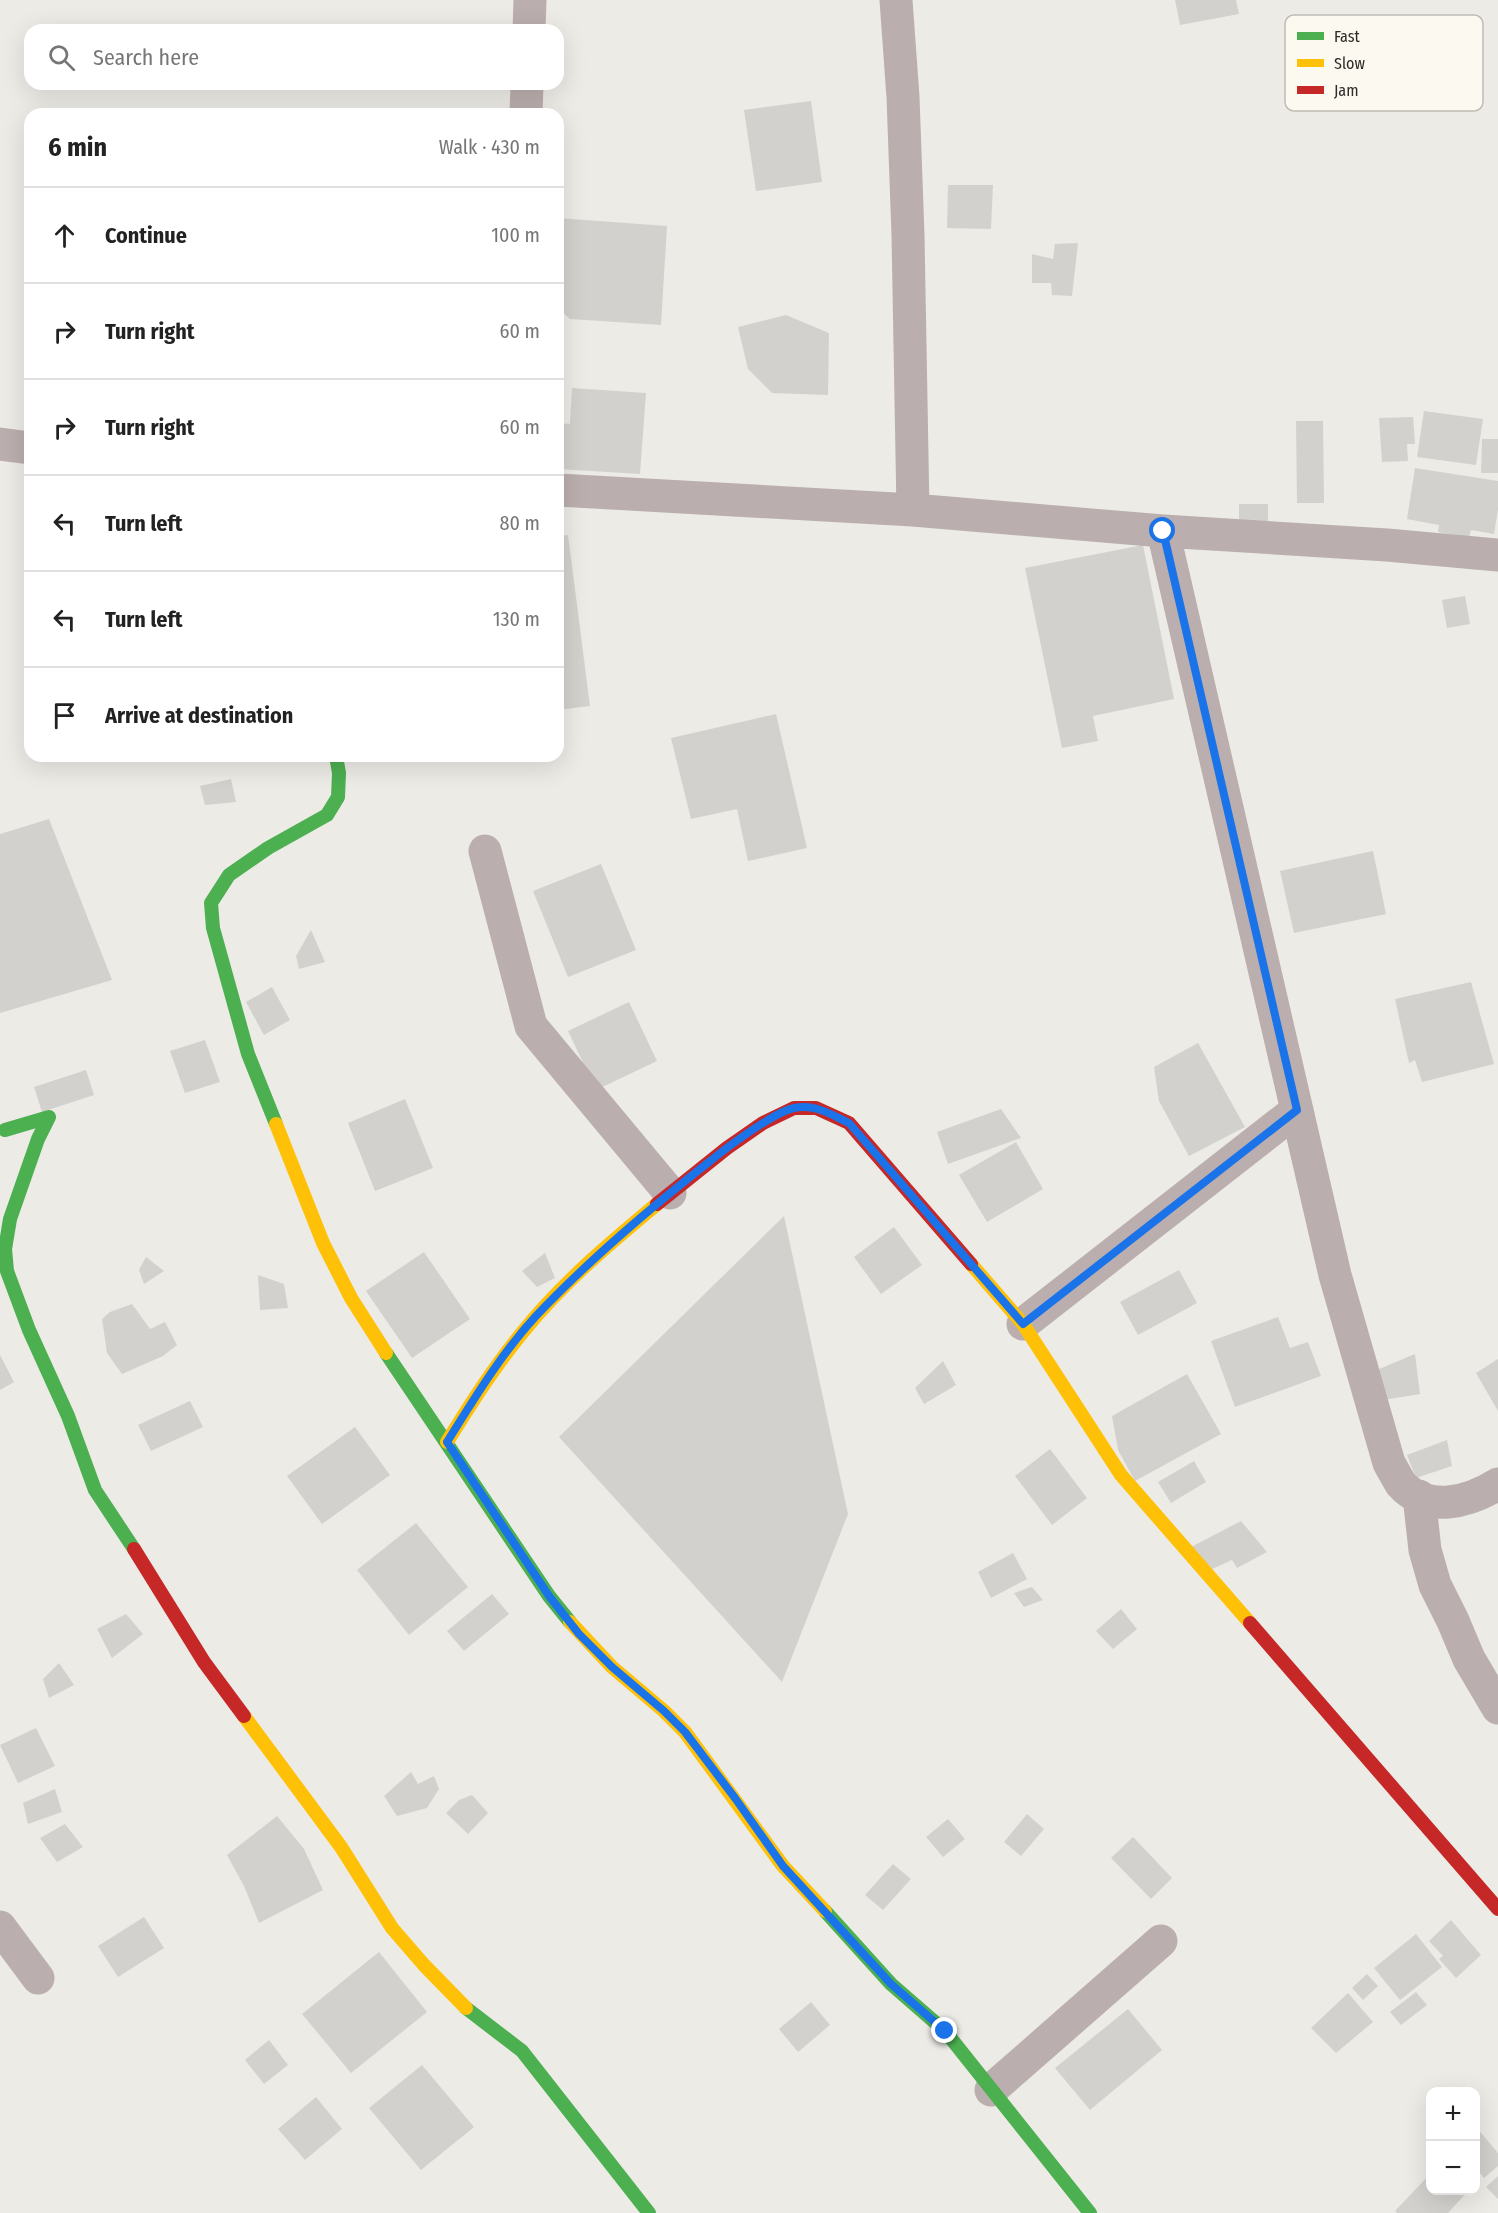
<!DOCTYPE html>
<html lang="en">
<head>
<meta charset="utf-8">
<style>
	body { margin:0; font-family:"Fira Sans Condensed",sans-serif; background:#f6f6f6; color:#222 }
	.controls { position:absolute; right:18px; bottom:18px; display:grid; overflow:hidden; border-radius:12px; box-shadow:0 6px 24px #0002 }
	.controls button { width:54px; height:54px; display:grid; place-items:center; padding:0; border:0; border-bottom:2px solid #e0e0e0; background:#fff; color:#222; font:30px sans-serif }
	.stop { position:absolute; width:18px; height:18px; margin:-14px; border:4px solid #1a73e8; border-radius:50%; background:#fff }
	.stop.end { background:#1a73e8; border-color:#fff; box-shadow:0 2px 6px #0008 }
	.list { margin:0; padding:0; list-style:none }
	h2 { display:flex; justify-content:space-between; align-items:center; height:78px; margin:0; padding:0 24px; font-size:26px }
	h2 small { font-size:20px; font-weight:400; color:#767676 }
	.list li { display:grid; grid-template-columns:39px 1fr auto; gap:18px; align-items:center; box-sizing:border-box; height:96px; padding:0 24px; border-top:2px solid #e0e0e0 }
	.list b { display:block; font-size:22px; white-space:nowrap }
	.list em { font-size:20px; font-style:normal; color:#767676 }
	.icon { flex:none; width:33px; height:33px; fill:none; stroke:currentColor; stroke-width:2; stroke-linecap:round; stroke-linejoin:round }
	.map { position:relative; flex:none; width:1498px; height:2213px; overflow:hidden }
	.search { position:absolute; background:#fff; box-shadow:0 6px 24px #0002; left:24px; top:24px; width:540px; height:66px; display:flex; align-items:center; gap:15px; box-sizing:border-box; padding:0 21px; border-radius:18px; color:#767676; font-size:22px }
	.panel { position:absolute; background:#fff; box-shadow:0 6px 24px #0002; left:24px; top:108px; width:540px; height:654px; border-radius:18px }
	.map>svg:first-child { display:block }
	.building { fill:#d3d1ce }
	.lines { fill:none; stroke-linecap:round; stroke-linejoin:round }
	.street { stroke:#bbaeaf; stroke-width:33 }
	.fast { stroke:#4caf50; stroke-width:14 }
	.slow { stroke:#ffc107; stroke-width:14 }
	.jam { stroke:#c62828; stroke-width:14 }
	.route { stroke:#1a73e8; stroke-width:8 }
	.key { fill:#fcf9f0; stroke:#bebcb4; stroke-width:1.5 }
	.key-label { font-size:16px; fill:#2d2c29 }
</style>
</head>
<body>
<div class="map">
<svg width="1498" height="2213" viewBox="0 0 1498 2213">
	<rect width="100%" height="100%" fill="#ecebe6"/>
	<!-- building -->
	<path class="building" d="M1175,0H1236L1239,14L1180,25Z
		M811,101L822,182L756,191L744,110Z
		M948,185H993L991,229L947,228Z
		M558,218L667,226L661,325L570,319L558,308Z
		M1078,243L1072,296L1052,295L1051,283H1032V254L1053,259L1055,244Z
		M786,315L829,333L828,395L772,393L748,369L738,327Z
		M572,388L646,393L640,474L558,469V423L570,424Z
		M1424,411L1483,419L1476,465L1417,457Z
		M1413,417L1415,444H1407L1408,461L1382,462L1379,418Z
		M1296,421H1323L1324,503H1297Z
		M1482,439H1498V473H1481Z
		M1415,468L1498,481V509L1494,534L1471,530L1469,538L1438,532L1439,525L1407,519Z
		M1239,504H1268V528H1239Z
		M568,535L590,706L558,710V536Z
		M1143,545L1174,699L1093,716L1098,741L1062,748L1025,568Z
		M1465,596L1470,624L1447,628L1442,600Z
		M776,714L807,848L748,861L737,809L691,819L671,738Z
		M231,779L236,802L205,805L200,786Z
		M49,819L112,980L0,1013V834Z
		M1373,851L1386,914L1294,933L1280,871Z
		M601,864L636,950L568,977L533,891Z
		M311,930L325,962L299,969L296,956Z
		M1471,982L1494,1064L1422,1082L1415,1060L1409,1063L1395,999Z
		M272,987L290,1020L264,1035L246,1002Z
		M629,1002L657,1061L596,1090L568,1031Z
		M205,1040L220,1082L185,1093L170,1051Z
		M1198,1043L1245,1127L1189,1156L1159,1101L1154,1067Z
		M86,1070L94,1095L42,1112L34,1087Z
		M405,1099L433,1168L375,1191L348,1123Z
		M1001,1109L1021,1138L948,1164L937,1132Z
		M1016,1142L1043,1189L987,1222L959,1175Z
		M784,1216L848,1514L782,1682L559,1437Z
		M894,1227L922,1265L881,1294L854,1257Z
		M424,1252L470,1319L412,1358L366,1291Z
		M545,1253L555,1278L537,1287L522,1271Z
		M146,1257L164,1271L144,1284L139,1270Z
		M1179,1270L1197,1303L1138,1335L1120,1302Z
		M258,1275L284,1284L288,1308L260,1310Z
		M132,1304L150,1329L165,1322L177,1345L163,1356L122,1374L107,1353L102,1319L110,1312Z
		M1278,1317L1290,1348L1308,1342L1321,1376L1235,1407L1211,1341Z
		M1415,1354L1420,1394L1383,1400L1379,1369Z
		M0,1355L14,1382L0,1390Z
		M1498,1359V1411L1476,1373Z
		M943,1361L956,1385L924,1404L915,1388Z
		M1187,1374L1221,1434L1135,1481L1118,1450L1112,1416Z
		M190,1401L203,1427L151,1451L138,1425Z
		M355,1427L390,1475L322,1524L287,1476Z
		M1447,1440L1452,1466L1416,1478L1407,1455Z
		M1050,1449L1087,1498L1052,1525L1015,1476Z
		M1194,1461L1206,1482L1171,1503L1158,1482Z
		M1241,1521L1267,1552L1237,1568L1232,1560L1212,1569L1191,1547Z
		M416,1523L468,1587L409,1635L357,1570Z
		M1013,1553L1027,1579L991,1598L978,1572Z
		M1032,1587L1043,1600L1024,1607L1014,1593Z
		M492,1594L509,1614L464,1651L447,1631Z
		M1121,1609L1137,1629L1113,1649L1096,1631Z
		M126,1614L143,1634L112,1658L97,1629Z
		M59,1663L74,1685L49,1698L43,1679Z
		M36,1728L55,1766L18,1783L0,1745Z
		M411,1772L418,1784L434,1776L439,1789L427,1808L397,1816L384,1796Z
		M55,1789L62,1812L28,1824L23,1803Z
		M472,1795L488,1813L468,1834L446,1813L459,1800Z
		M1027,1814L1044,1829L1021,1856L1004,1842Z
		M277,1816L304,1849L323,1890L259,1923L244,1886L227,1855Z
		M948,1819L965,1839L943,1857L926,1837Z
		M65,1824L83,1847L57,1862L40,1838Z
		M1133,1837L1172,1878L1151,1899L1111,1858Z
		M893,1864L911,1879L883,1910L865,1895Z
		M144,1917L164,1948L118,1977L98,1946Z
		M1451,1920L1481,1955L1456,1978L1439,1959L1443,1956L1429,1941Z
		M1416,1934L1442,1967L1400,2000L1374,1968Z
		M379,1952L427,2012L351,2073L302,2014Z
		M1367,1974L1378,1986L1363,2000L1352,1988Z
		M1416,1992L1427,2005L1401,2025L1390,2012Z
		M1348,1993L1373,2022L1336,2053L1311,2028Z
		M811,2002L830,2025L798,2052L779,2029Z
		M1128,2009L1162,2050L1090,2110L1055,2068Z
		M269,2040L288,2065L264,2084L245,2060Z
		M422,2065L474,2127L421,2170L369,2108Z
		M316,2097L342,2129L305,2160L278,2129Z
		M1477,2128L1498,2153V2166L1484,2178L1476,2168V2130Z
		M1430,2174V2190H1469L1448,2213H1397L1395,2211Z
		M1498,2176V2199L1486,2187Z"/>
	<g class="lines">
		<!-- street -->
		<path class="street" d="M896,0L903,97L908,235L913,510
			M529,30L530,0
			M526,114L527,84
			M0,444L30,448
			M558,490L913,510L1163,531L1387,545L1498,555
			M1163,531L1335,1275L1389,1463C1393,1470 1397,1478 1401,1484C1428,1514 1469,1502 1498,1484
			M485,851L531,1026L670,1193
			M1023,1324L1297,1110
			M1419,1496L1425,1550L1435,1585L1453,1621L1469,1659L1498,1708
			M0,1927L38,1978
			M991,2090L1161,1941"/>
		<!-- fast -->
		<path class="fast" d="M276,1124L248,1054L213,928L211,903L229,875L268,848L327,815L338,797L339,773L336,756
			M5,1130L49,1117L38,1139L10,1219L5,1249L7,1271L29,1330L68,1416L95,1490L134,1549
			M386,1353L549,1596L570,1622
			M825,1911L891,1984L945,2031L1090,2213
			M466,2008L522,2051L649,2213"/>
		<!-- slow -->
		<path class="slow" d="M276,1124L323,1243L351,1298L386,1353
			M971,1264L1023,1324L1121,1475L1250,1623
			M447,1442C470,1405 494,1367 522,1333C561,1284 610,1243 657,1204
			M570,1622L612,1667L664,1711L685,1732L783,1866L825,1911
			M244,1716L341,1847L392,1928L424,1965L466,2008"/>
		<!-- jam -->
		<path class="jam" d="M657,1204L727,1148L763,1123L794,1108H816L849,1123L971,1264
			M134,1549L204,1662L244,1716
			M1250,1623L1498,1909"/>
	</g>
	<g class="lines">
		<!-- route -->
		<path class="route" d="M945,2031L891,1984L783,1866L735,1798L685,1732L664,1711L612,1667L579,1634L549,1596L447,1442C474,1399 501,1354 536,1316C589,1260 649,1209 709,1162C726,1148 774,1112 794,1108C816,1104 830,1114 849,1123L1023,1324L1297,1110L1163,531"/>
	</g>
	<!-- legend -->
	<rect x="1285" y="15" width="198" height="96" rx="9" class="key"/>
	<rect x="1297" y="32" width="27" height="8" fill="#4caf50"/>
	<rect x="1297" y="59" width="27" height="8" fill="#ffc107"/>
	<rect x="1297" y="86" width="27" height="8" fill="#c62828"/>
	<g class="key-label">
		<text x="1334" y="42">Fast</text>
		<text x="1334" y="69">Slow</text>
		<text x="1334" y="96">Jam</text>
	</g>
</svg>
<div class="controls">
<button>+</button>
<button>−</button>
</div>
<div class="stop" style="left:1163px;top:531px"></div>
<div class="stop end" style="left:945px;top:2031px"></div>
<div class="search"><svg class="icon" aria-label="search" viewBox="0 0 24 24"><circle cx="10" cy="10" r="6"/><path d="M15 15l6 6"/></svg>Search here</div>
<section class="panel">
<h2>6 min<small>Walk · 430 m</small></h2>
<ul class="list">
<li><svg class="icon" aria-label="ahead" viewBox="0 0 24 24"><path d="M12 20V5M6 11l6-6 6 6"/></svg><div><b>Continue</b></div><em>100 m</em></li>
<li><svg class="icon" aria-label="right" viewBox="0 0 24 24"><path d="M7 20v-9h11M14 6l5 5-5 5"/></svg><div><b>Turn right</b></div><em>60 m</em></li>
<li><svg class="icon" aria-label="right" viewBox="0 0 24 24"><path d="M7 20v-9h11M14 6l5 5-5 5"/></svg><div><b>Turn right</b></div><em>60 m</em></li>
<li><svg class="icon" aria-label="left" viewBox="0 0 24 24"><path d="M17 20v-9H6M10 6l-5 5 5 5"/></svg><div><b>Turn left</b></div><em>80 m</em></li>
<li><svg class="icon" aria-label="left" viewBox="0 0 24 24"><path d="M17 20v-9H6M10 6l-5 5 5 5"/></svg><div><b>Turn left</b></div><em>130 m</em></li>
<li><svg class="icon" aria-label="arrive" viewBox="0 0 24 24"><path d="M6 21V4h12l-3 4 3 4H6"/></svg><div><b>Arrive at destination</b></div></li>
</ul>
</section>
</div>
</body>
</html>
